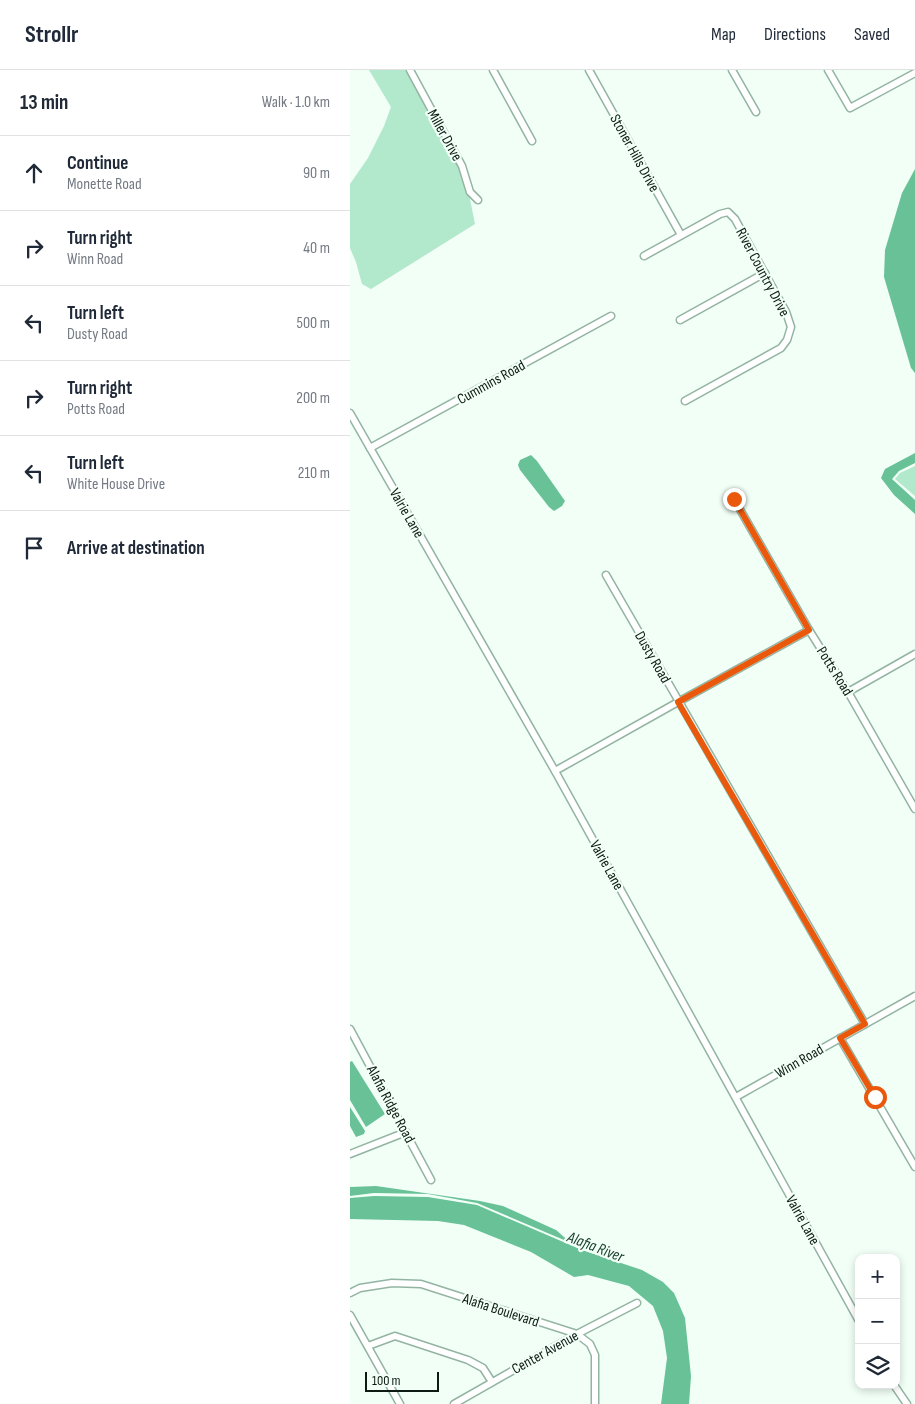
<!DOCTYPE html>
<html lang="en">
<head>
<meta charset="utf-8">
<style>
	:root { --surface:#fff; --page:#f2f2f3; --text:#1f2937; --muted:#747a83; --line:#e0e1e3 }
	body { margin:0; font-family:"Sofia Sans Condensed",sans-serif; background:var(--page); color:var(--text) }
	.controls { position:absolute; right:15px; bottom:15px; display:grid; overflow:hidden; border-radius:10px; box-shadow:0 2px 8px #0003 }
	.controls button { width:45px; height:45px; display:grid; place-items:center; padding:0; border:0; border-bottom:1px solid var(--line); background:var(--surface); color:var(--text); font:25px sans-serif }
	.scale { position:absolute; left:15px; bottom:12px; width:74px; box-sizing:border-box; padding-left:5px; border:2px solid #0d1a14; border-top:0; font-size:14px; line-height:18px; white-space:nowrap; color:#0d1a14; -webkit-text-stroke:4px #f1fff7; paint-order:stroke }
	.stop { position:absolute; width:15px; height:15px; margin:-11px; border:4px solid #ea580c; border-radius:50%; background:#fff }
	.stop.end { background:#ea580c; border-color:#fff; box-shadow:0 1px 5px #0008 }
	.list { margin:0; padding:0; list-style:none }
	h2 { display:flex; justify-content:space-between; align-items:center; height:65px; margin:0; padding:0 20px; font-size:21px }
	h2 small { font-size:16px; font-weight:400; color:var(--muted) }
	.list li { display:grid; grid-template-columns:32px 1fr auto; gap:15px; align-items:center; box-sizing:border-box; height:75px; padding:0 20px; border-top:1px solid var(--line) }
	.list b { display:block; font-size:19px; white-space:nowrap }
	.list p { margin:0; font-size:16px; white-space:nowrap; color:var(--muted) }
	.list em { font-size:16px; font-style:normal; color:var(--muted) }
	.icon { flex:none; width:28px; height:28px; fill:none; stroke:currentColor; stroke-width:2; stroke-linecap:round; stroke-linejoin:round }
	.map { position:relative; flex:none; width:565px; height:1334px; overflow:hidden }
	header { display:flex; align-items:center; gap:30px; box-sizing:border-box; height:70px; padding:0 25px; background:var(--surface); border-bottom:1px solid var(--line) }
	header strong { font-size:24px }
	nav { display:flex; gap:28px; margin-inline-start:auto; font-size:18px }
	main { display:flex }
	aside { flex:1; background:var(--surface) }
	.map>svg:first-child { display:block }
	.green { fill:#b2e8cb }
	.water { fill:#69c297 }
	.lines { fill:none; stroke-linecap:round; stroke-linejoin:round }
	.minor-casing { stroke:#93b4a2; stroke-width:9 }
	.minor { stroke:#fff; stroke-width:6 }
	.route { stroke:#ea580c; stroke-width:6 }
	.labels { text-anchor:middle; stroke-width:4.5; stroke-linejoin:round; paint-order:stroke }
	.street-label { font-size:15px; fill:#0d1a14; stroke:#f1fff7 }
	.water-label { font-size:16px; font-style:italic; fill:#1b412f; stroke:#f1fff7 }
</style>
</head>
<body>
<header>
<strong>Strollr</strong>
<nav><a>Map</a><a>Directions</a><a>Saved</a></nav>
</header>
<main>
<aside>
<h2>13 min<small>Walk · 1.0 km</small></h2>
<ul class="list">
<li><svg class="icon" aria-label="ahead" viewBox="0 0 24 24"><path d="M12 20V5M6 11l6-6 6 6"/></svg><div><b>Continue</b><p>Monette Road</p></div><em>90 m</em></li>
<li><svg class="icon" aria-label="right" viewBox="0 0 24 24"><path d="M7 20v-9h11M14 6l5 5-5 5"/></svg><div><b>Turn right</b><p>Winn Road</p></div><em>40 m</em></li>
<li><svg class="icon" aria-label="left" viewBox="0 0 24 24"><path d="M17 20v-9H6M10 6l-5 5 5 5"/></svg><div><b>Turn left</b><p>Dusty Road</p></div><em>500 m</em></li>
<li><svg class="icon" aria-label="right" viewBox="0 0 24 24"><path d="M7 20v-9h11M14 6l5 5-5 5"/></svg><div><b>Turn right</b><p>Potts Road</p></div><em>200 m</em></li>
<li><svg class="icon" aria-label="left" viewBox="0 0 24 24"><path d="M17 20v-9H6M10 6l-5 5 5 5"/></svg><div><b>Turn left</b><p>White House Drive</p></div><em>210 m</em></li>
<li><svg class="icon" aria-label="arrive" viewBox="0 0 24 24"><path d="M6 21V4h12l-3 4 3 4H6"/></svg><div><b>Arrive at destination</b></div></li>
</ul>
</aside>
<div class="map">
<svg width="565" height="1334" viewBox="0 0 565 1334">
	<rect width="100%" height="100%" fill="#f1fff7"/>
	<g class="green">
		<polygon points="19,0 57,0 110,97 119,124 125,154 21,219 12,214 6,192 0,178 0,114 18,88 34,56 41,37"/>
		<polygon points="565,396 565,426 545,409 550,403"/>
	</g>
	<g class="water">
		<polygon points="565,99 565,303 561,298 534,207 535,180 552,123"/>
		<polygon points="565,383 565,393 549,401 542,409 565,430 565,444 544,425 531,408 535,399"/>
		<polygon points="181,385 187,391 215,431 212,436 204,441 199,437 170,400 168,395 170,390"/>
		<polygon points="2,991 35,1044 16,1057 0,1030 0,992"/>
		<polygon points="0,1037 15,1061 14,1064 6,1067 0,1056"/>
		<polygon points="26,1116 130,1131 153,1136 206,1160 221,1173 127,1133 78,1124 24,1123 0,1126 0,1117"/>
		<polygon points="24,1126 78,1127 127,1135 232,1180 292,1200 313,1212 324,1223 335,1248 341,1306 339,1334 311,1334 317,1288 313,1261 303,1236 279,1216 238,1205 224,1207 181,1182 114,1155 88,1151 0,1149 0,1128"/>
	</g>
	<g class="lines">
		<defs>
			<g id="minor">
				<polyline points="60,0 112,96 120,122 128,130"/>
				<polyline points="143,0 182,71"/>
				<polyline points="239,0 331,165"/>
				<polyline points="382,0 406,42"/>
				<polyline points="478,0 500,38 565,3"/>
				<polyline points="294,186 370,144 378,142 385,149 436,242 441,257 437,270 431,278 335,331"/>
				<polyline points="330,250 415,203"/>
				<polyline points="0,343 205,701 509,1251"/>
				<polyline points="20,378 261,246"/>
				<polyline points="384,429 459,560 498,622 565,739"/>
				<polyline points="256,505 515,954"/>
				<polyline points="498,622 565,584"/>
				<polyline points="205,701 328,632 459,560"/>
				<polyline points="0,959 81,1110"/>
				<polyline points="490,968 565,1097"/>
				<polyline points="386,1027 565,926"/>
				<polyline points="0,1084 56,1062"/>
				<polyline points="0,1223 10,1218 42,1213 71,1214 227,1264 240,1274 245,1285 245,1334"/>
				<polyline points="0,1245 50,1334"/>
				<polyline points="18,1276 45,1266 118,1290 133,1298 142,1312"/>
				<polyline points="544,1315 557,1334"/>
				<polyline points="104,1334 227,1264 287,1233"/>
			</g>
		</defs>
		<use href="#minor" class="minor-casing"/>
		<use href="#minor" class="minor"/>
	</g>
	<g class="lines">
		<polyline class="route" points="384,429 459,560 328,632 515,954 490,968 525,1027"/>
	</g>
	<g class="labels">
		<g class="street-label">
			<text transform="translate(95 65) rotate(61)" y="5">Miller Drive</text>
			<text transform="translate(285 83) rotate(61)" y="5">Stoner Hills Drive</text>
			<text transform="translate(413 202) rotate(62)" y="5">River Country Drive</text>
			<text transform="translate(141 312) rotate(-29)" y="5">Cummins Road</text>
			<text transform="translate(57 443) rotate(60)" y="5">Valrie Lane</text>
			<text transform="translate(303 587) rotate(60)" y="5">Dusty Road</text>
			<text transform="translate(485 601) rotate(58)" y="5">Potts Road</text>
			<text transform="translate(257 795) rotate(61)" y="5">Valrie Lane</text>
			<text transform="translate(449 991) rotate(-30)" y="5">Winn Road</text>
			<text transform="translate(41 1034) rotate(62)" y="5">Alafia Ridge Road</text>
			<text transform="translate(453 1150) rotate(61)" y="5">Valrie Lane</text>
			<text transform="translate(151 1240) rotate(18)" y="5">Alafia Boulevard</text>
			<text transform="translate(195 1282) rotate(-29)" y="5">Center Avenue</text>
		</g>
		<g class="water-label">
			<text transform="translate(246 1176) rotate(21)" y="6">Alafia River</text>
		</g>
	</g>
</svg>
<div class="controls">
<button>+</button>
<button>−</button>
<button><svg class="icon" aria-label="layers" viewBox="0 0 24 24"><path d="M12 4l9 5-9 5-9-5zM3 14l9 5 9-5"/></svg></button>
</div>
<div class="scale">100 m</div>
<div class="stop" style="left:525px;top:1027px"></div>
<div class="stop end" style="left:384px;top:429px"></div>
</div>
</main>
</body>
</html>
